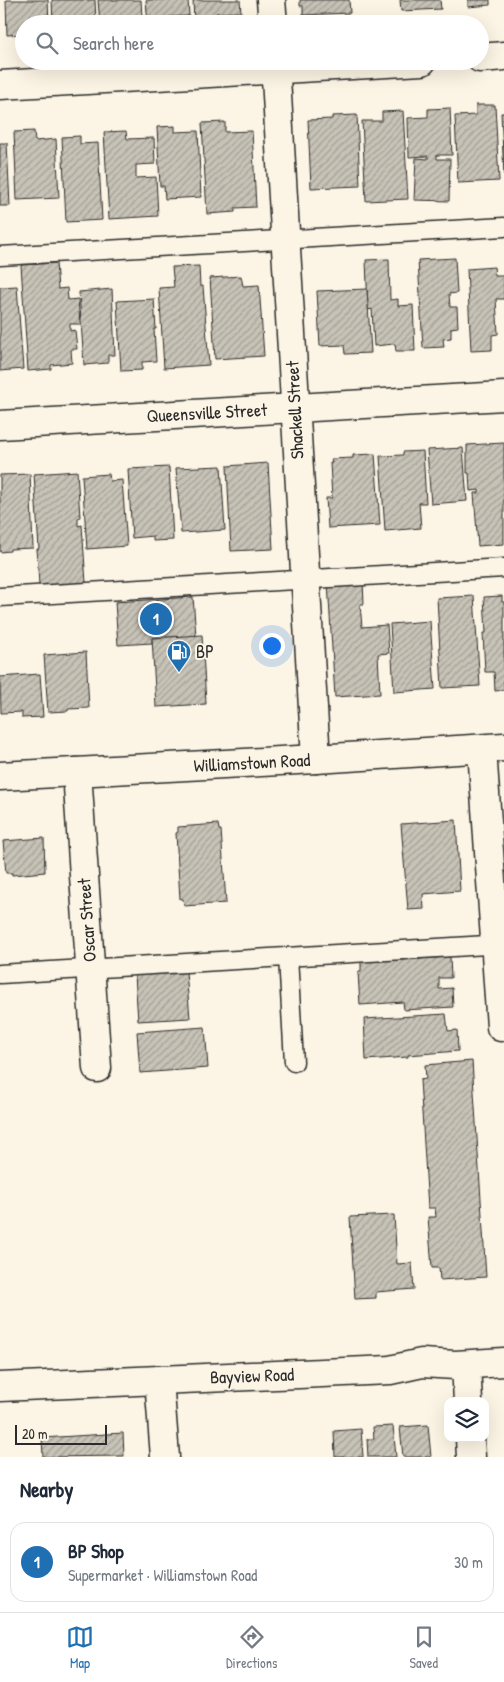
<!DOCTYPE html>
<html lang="en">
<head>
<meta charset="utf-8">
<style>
	:root { --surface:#fff; --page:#f2f2f3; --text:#1f2937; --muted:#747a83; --line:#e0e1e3; --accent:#1f6fb2 }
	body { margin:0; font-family:"Patrick Hand",sans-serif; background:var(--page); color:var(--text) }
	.controls { position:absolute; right:15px; bottom:15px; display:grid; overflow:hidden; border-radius:10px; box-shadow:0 5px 20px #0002 }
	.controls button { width:45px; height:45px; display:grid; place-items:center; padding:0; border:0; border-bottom:1px solid var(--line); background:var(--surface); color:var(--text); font:25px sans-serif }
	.scale { position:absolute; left:15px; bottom:12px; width:92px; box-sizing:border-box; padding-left:5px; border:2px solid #2b2b2b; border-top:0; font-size:14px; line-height:18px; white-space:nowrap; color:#2b2b2b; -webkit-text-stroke:4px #fcf5e5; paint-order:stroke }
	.you { position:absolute; left:271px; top:645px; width:18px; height:18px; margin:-12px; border:4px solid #fff; border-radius:50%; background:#1a73e8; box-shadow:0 0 0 8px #1a73e833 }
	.badge { display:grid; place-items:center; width:32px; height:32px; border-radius:50%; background:var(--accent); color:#fff; font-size:16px; font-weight:700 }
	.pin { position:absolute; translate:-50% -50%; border:2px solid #fff; box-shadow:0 1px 5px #0006 }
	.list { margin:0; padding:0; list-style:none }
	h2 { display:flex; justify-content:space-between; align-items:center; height:65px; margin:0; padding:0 20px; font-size:21px }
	h2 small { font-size:16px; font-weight:400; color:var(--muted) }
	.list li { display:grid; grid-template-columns:32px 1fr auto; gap:15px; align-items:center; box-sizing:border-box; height:80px; margin:0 10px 10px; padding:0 10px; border:1px solid var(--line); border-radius:15px }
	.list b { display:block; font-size:19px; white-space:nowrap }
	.list p { margin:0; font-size:16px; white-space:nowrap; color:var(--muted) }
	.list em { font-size:16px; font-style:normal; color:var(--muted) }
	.icon { flex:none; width:28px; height:28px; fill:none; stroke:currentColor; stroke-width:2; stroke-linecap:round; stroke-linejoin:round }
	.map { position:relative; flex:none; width:504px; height:1457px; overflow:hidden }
	.search { position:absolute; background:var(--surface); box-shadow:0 5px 20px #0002; left:15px; right:15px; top:15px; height:55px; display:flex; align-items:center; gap:12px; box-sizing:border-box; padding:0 18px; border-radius:28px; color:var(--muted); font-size:19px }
	.sheet { height:155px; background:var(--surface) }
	nav { display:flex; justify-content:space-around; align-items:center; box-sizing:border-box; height:70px; border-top:1px solid var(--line); background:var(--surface); font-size:14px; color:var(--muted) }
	nav a { display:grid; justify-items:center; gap:2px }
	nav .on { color:var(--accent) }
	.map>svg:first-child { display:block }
	.building { fill:url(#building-hatch); stroke:#2b2b2b }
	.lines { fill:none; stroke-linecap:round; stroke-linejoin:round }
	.lane-casing { stroke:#2b2b2b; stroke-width:21 }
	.street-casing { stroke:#2b2b2b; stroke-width:31 }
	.primary-casing { stroke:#2b2b2b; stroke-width:31 }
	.lane { stroke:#fcf5e5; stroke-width:18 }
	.street { stroke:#fcf5e5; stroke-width:28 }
	.primary { stroke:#fcf5e5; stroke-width:28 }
	.labels { text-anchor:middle; stroke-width:4; stroke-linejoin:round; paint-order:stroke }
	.street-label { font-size:18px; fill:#2b2b2b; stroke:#fcf5e5 }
	.poi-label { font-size:18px; fill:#2b2b2b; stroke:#fcf5e5; text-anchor:start }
</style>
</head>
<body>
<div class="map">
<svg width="504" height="1457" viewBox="0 0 504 1457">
	<defs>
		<pattern id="building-hatch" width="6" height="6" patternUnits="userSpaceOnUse" patternTransform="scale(1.25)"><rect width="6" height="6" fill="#c8c3b7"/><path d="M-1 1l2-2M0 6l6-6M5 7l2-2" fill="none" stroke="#a39f95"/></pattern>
	</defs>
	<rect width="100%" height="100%" fill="#fcf5e5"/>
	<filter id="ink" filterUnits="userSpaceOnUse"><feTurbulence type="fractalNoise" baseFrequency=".02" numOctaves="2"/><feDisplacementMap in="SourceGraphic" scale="10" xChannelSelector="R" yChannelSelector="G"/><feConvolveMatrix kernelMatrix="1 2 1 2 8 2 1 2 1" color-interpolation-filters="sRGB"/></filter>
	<g filter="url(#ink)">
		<g class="building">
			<polygon points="6,0 48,0 49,24 24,24 24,34 7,35"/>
			<polygon points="52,0 95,0 96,23 53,24"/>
			<polygon points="98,0 141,0 142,18 121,19 121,24 100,24"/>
			<polygon points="146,0 188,0 189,16 168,17 168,24 148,24"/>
			<polygon points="193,0 240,0 241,12 216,13 216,20 194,21"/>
			<polygon points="300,0 349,0 350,13 303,15 303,6 300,6"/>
			<polygon points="400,0 440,0 441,9 401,11"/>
			<polygon points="468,0 490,0 490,5 468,7"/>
			<polygon points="476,105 495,105 499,181 458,183 455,116 476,115"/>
			<polygon points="450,108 452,155 437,155 437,159 450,159 449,201 414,200 416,158 428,159 428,156 409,157 408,118 428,117 428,109"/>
			<polygon points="403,111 408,199 366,201 362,121 382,121 382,112"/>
			<polygon points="501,113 504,113 504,175"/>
			<polygon points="357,115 360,186 311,188 308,120 332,119 332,116"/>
			<polygon points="225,122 225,132 252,131 256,207 235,208 235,212 207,214 202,123"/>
			<polygon points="175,126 175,132 198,131 201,197 165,199 164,186 160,186 157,127"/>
			<polygon points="34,131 35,141 56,139 59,198 17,200 14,132"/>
			<polygon points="126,131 127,139 154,138 155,164 136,165 136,178 156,177 158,216 109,219 104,132"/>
			<polygon points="80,136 80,144 98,143 102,220 66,222 62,137"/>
			<polygon points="0,143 7,143 10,206 0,206"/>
			<polygon points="455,258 457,293 449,294 450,307 457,307 458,327 451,328 451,338 443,339 444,347 423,348 418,260"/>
			<polygon points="389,259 390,300 398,299 398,306 413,305 415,351 396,351 395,344 374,346 372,309 368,310 366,260"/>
			<polygon points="56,263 58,289 67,288 68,300 78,299 80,324 70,324 70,331 75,330 77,349 71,349 72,363 51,365 51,369 28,371 21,265"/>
			<polygon points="199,266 200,286 203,286 209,365 164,368 159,288 174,287 172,267"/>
			<polygon points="494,267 495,276 504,276 504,299 496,299 498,334 492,335 492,350 471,351 467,269"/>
			<polygon points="241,276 243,286 259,285 264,356 215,359 210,278"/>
			<polygon points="17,286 23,369 0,371 0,287"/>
			<polygon points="112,289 115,355 108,355 108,363 84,365 79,292"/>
			<polygon points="367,289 371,353 345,354 344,345 320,346 317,291"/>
			<polygon points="154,299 156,329 154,329 156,361 142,362 142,370 121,371 117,301"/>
			<polygon points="504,443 504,544 478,546 474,493 479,493 479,490 470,491 469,473 467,473 467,445"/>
			<polygon points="463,448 467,501 431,504 427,450"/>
			<polygon points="423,451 426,503 419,503 421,528 385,531 380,456 403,455 403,452"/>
			<polygon points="375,454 380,525 328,528 326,498 332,498 330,463 332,463 331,459 353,458 353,455"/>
			<polygon points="268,463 273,549 231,551 227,466"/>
			<polygon points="221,466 225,530 181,533 176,468"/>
			<polygon points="169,467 173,540 153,541 153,536 132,538 128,469"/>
			<polygon points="77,471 80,517 78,518 78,526 82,525 86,583 39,586 37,549 39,549 34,474"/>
			<polygon points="30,474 33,548 10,549 10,551 0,552 0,475"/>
			<polygon points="109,474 110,481 122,480 127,546 87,549 82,476"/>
			<polygon points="363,581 364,604 360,604 362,627 387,625 389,653 378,654 380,694 335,697 328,583"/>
			<polygon points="474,596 480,686 442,688 437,598"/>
			<polygon points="502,596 502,602 504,602 504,690 495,691 494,672 485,672 483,633 486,633 484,597"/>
			<polygon points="193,597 196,636 152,638 152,643 118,645 115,602"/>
			<polygon points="430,621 435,689 394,692 390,624"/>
			<polygon points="202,635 206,704 156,707 152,638"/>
			<polygon points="86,652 89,708 68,709 68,711 48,712 44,655"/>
			<polygon points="40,674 43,717 22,718 22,712 1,713 0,677"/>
			<polygon points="456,820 460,891 423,894 424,909 408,910 401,824"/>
			<polygon points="218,824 219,830 221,830 226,903 184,906 183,899 180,899 176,833 178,832 178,827"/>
			<polygon points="44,838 45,872 12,875 12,873 6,873 3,841"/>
			<polygon points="400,955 400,960 450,957 451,978 439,978 439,989 452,988 453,1007 404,1010 403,1002 360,1005 358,972 361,972 361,958"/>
			<polygon points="186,972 190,1018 138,1021 135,975"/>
			<polygon points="446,1014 448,1031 457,1030 458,1051 408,1055 408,1057 366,1060 364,1019"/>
			<polygon points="205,1027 208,1068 140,1073 137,1032"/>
			<polygon points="472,1061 486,1277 440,1280 439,1268 432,1268 428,1217 436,1217 435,1208 428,1208 420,1080 426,1079 425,1065"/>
			<polygon points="394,1215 397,1264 412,1263 414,1289 376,1292 376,1298 355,1299 350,1217"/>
			<polygon points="428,1425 431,1457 403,1457 400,1427"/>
			<polygon points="393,1426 396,1457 368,1457 367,1439 374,1439 373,1427"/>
			<polygon points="361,1429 363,1457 335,1457 334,1431"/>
			<polygon points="123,1433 124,1456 43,1457 42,1438"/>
		</g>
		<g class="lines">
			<defs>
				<g id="lane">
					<polyline points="0,256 504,227"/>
					<polyline points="0,597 504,568"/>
					<polyline points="288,957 294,1062"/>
					<polyline points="0,974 504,944"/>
				</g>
				<g id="street">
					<polyline points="271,0 273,24"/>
					<polyline points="480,58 504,56"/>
					<polyline points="275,61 316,759"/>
					<polyline points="0,85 422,61"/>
					<polyline points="0,425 504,396"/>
					<polyline points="482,749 501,1027"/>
					<polyline points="77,772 97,1068"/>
					<polyline points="466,1365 468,1401"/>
					<polyline points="159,1380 165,1457"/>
					<polyline points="0,1387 390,1370 422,1363 455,1365 504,1362"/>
					<polyline points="470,1438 471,1457"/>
				</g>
				<polyline id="primary" points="0,776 316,759 504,747"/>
			</defs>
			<use href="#lane" class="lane-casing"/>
			<use href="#street" class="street-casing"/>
			<use href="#primary" class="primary-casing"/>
			<use href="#lane" class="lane"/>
			<use href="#street" class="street"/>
			<use href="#primary" class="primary"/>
		</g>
	</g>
	<defs>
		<symbol id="fuel-pin" viewBox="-11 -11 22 30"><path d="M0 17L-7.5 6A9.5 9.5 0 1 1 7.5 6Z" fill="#1f6fb2" stroke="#fcf5e5"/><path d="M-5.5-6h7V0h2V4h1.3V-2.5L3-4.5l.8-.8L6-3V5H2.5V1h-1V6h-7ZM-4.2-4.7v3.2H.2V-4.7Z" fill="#fff"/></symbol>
	</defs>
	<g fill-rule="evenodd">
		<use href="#fuel-pin" x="165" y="638" width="28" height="38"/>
	</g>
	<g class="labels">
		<g class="street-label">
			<text transform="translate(295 410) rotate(-93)" y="6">Shackell Street</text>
			<text transform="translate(207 413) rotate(-3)" y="6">Queensville Street</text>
			<text transform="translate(252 763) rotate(-3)" y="6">Williamstown Road</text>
			<text transform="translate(87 920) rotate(-94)" y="6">Oscar Street</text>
			<text transform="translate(252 1376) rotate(-2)" y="6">Bayview Road</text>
		</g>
		<g class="poi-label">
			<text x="196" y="658">BP</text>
		</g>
	</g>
</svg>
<div class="controls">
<button><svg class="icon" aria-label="layers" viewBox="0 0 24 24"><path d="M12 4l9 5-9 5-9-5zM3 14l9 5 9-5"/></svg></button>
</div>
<div class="scale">20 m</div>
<div class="you"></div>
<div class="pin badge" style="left:156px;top:619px">1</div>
<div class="search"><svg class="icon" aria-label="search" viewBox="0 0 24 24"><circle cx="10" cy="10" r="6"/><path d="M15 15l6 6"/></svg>Search here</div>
</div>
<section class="sheet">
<h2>Nearby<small></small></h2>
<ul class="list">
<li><span class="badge">1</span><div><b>BP Shop</b><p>Supermarket · Williamstown Road</p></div><em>30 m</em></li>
</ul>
</section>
<nav>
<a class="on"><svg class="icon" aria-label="map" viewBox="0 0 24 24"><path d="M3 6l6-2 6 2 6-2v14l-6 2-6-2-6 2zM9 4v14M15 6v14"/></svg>Map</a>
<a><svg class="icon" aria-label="directions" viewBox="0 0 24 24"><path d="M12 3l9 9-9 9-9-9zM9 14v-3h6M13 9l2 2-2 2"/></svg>Directions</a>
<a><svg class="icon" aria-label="saved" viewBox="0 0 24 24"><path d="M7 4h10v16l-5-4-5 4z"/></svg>Saved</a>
</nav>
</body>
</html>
